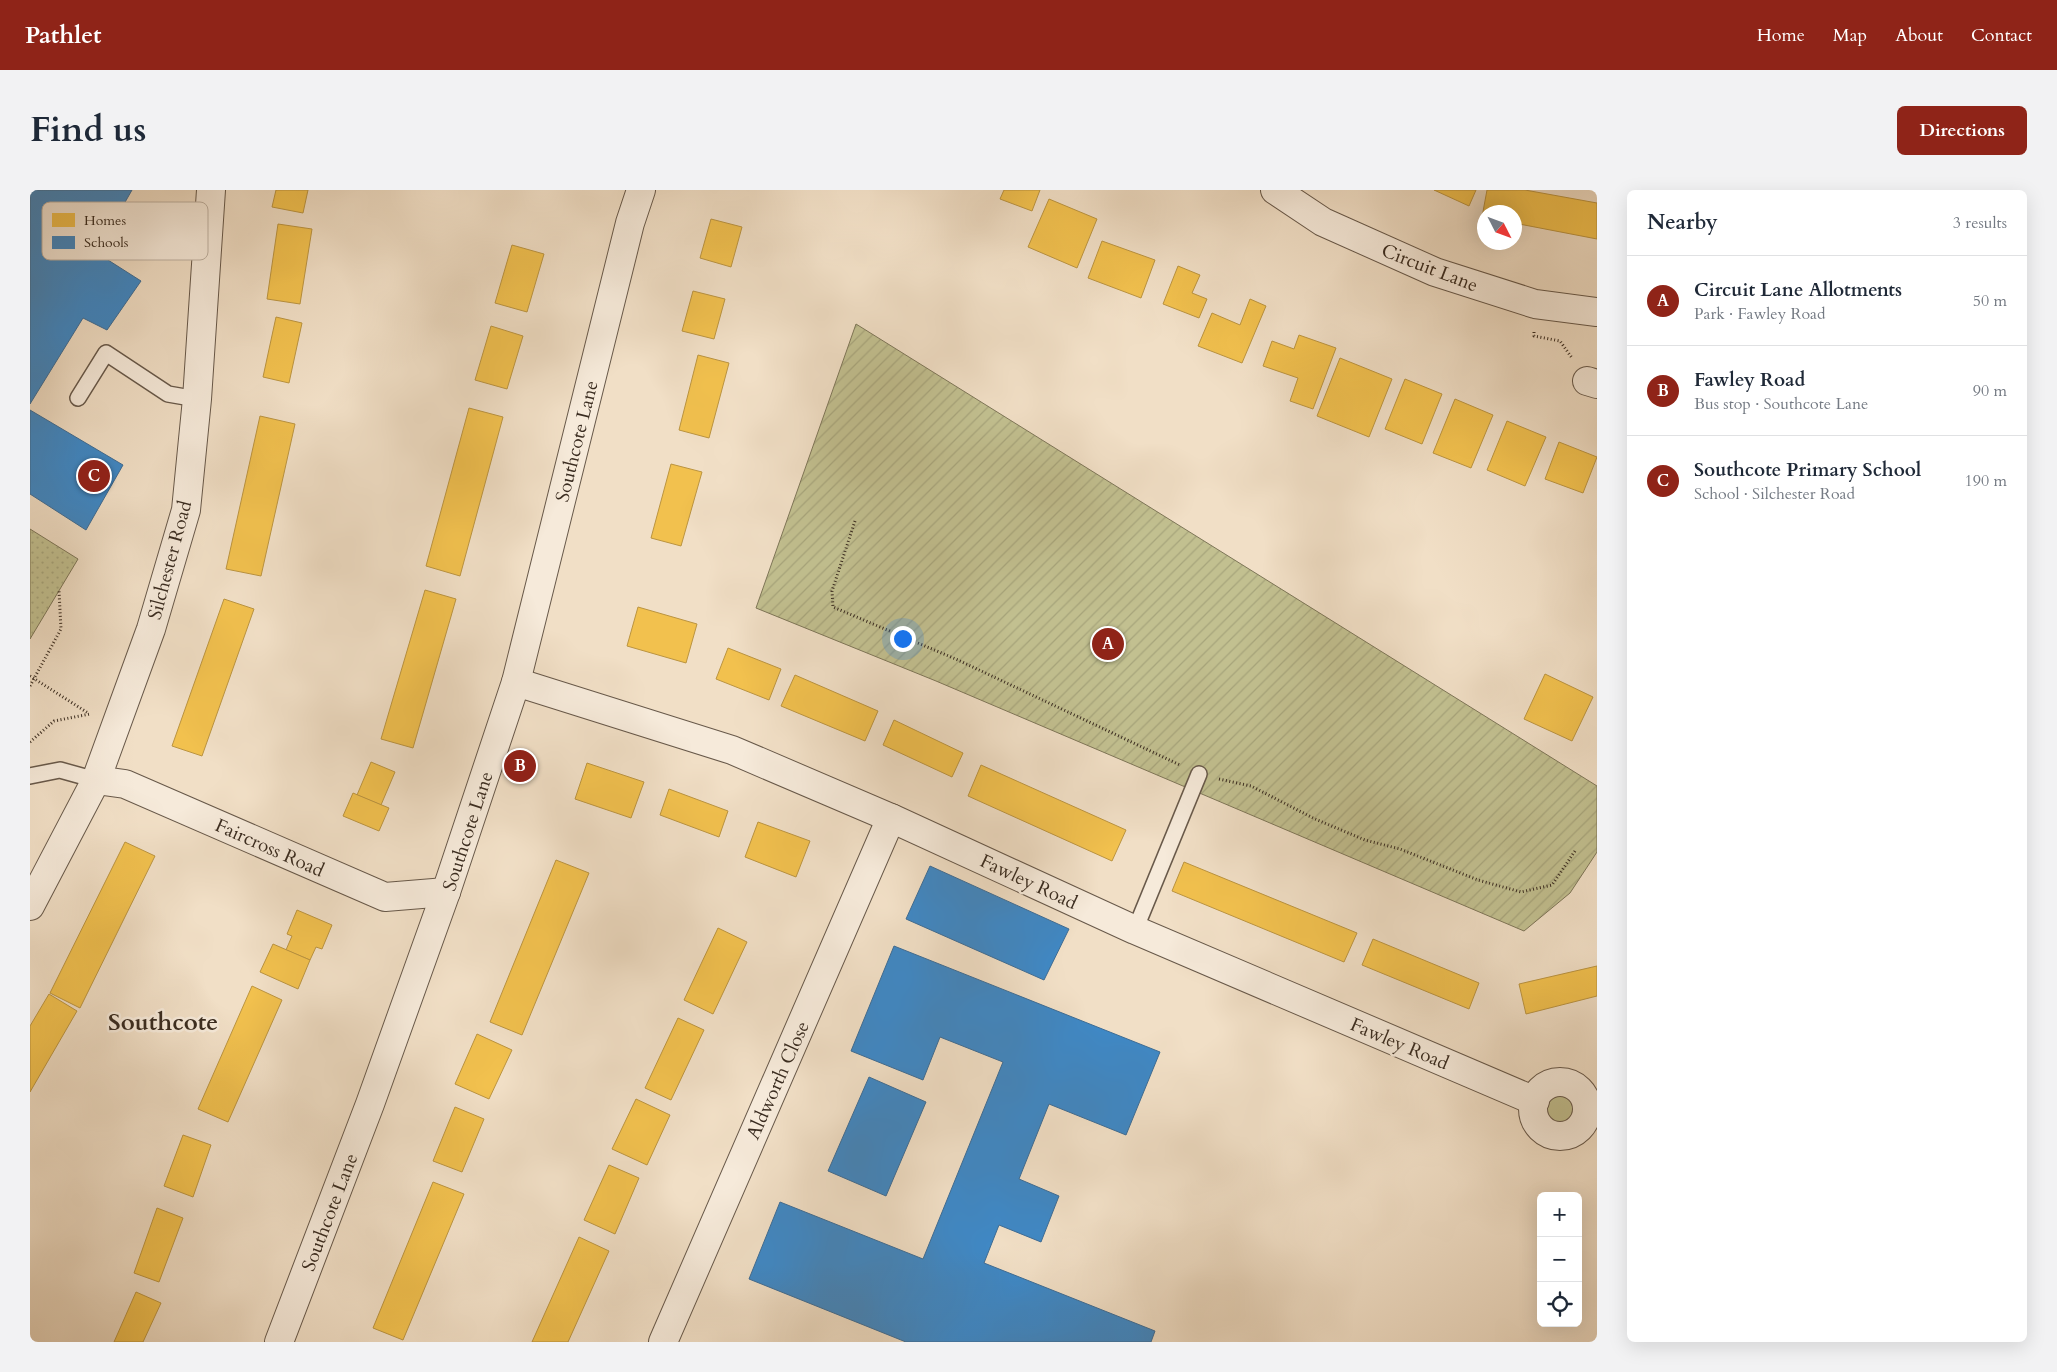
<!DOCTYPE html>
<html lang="en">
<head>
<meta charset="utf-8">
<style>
	:root { --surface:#fff; --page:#f2f2f3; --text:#1f2937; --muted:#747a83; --line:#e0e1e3; --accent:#8f2418 }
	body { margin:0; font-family:Cardo,serif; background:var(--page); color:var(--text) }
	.controls { position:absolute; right:15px; bottom:15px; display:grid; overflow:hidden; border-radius:8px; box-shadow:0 5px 20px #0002 }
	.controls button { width:45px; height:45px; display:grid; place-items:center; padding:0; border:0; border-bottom:1px solid var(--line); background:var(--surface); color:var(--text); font:25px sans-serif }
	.compass { position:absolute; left:1447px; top:15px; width:45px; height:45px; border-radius:50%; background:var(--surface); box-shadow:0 5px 20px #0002; rotate:132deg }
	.you { position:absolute; left:872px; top:448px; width:18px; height:18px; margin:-12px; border:4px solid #fff; border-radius:50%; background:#1a73e8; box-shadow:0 0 0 8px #1a73e833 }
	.badge { display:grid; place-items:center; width:32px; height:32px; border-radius:50%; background:var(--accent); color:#fff; font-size:16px; font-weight:700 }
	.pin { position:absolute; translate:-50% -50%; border:2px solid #fff; box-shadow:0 1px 5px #0006 }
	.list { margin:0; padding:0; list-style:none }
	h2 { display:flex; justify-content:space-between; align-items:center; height:65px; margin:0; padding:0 20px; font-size:21px }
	h2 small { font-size:16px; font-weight:400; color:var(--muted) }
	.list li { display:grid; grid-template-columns:32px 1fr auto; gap:15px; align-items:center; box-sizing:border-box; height:90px; padding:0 20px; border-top:1px solid var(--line) }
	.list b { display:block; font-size:19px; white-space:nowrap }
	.list p { margin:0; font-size:16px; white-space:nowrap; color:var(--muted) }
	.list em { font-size:16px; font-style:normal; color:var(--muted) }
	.icon { flex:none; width:28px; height:28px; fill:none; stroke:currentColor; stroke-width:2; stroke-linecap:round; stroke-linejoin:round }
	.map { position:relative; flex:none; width:1567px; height:1152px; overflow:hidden; border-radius:8px }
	header { display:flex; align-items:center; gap:30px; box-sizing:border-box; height:70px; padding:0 25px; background:var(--accent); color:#fff }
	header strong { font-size:24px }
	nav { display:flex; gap:28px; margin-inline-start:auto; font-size:18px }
	.intro { display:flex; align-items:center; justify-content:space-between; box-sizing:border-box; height:120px; padding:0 30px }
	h1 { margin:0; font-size:35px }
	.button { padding:12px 22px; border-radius:8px; background:var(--accent); color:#fff; font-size:18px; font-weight:700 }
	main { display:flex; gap:30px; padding:0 30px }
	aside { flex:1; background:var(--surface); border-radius:8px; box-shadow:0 5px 20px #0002 }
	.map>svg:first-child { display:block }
	.grass { fill:#c2c090; stroke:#7e7658 }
	.park { fill:url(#park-dots); stroke:#7e7658 }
	.garden { fill:url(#garden-furrows); stroke:#7e7658 }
	.homes { fill:#f2c14e; stroke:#bb9440 }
	.schools { fill:#3f88c5; stroke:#3e6c94 }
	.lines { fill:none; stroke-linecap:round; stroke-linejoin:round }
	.service-casing { stroke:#68594a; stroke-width:18 }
	.minor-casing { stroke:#68594a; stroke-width:30 }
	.tertiary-casing { stroke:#68594a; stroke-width:30 }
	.path { stroke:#3a2c20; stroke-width:3; stroke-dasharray:1 2.5; stroke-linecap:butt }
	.service { stroke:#f6eada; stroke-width:15 }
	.minor { stroke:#f6eada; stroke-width:28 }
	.tertiary { stroke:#f6eada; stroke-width:28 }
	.labels { text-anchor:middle; stroke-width:5; stroke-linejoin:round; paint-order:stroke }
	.street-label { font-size:19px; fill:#3a2c20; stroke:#f6eada }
	.district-label { font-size:24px; font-weight:bold; fill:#3a2c20; stroke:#f6eada }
	.key { fill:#f6eada; stroke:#beb1a2; stroke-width:1 }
	.key-label { font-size:14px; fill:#3a2c20 }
</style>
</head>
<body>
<header>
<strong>Pathlet</strong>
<nav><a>Home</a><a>Map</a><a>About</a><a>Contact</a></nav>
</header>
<div class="intro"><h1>Find us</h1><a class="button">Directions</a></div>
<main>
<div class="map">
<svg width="1567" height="1152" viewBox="0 0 1567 1152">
	<defs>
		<pattern id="park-dots" width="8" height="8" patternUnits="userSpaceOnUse" patternTransform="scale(1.25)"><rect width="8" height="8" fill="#c2c090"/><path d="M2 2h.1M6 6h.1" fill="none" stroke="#a7a57c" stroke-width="1.8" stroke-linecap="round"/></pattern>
		<pattern id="garden-furrows" width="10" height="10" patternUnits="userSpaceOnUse" patternTransform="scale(1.25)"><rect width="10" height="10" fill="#c2c090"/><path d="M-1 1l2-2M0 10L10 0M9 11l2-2" fill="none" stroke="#a7a57c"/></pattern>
	</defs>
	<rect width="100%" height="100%" fill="#f1dfc6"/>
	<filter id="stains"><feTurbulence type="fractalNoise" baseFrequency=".004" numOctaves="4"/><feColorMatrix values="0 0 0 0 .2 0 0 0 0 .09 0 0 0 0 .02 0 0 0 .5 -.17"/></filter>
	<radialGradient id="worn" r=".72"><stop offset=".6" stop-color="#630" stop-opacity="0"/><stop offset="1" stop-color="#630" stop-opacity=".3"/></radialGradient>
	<circle class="grass" cx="1530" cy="919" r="18"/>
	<polygon class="park" points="0,339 48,369 0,449"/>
	<polygon class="garden" points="826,134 1567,596 1567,662 1540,703 1494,741 906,491 726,418"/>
	<g class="homes">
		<polygon points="246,0 278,0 273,23 242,17"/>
		<polygon points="974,0 1010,0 1002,21 970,9"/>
		<polygon points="1404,0 1446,0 1439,16"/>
		<polygon points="1457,0 1495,0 1567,13 1567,49 1484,33 1484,22 1454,22 1454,28 1452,27"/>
		<polygon points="1019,9 1067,29 1047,78 998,57"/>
		<polygon points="681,29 712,37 701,77 670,68"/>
		<polygon points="248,34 282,39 270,114 237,109"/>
		<polygon points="1072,51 1125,70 1111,108 1058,88"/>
		<polygon points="482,55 514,64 497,122 465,113"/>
		<polygon points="1148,76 1170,85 1162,103 1177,109 1169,128 1133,114"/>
		<polygon points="663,101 695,109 684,149 652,141"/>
		<polygon points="1220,109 1236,116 1212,173 1168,156 1182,123 1210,135"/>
		<polygon points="246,127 272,133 259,193 233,187"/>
		<polygon points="461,136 493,146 477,199 445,190"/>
		<polygon points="1269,145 1306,158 1283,219 1260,211 1268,188 1233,176 1242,151 1264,159"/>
		<polygon points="668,165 699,173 679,248 649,240"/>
		<polygon points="1310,168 1362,189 1339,247 1287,226"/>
		<polygon points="1375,189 1412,204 1392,254 1355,239"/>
		<polygon points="1425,209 1463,225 1441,278 1403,263"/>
		<polygon points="439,218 473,227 430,386 396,376"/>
		<polygon points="230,226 265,234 231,386 196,379"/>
		<polygon points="1477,231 1516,247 1495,296 1457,280"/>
		<polygon points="1529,252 1567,267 1553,303 1515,289"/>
		<polygon points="641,274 672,282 651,356 621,348"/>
		<polygon points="395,400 426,409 383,558 351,549"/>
		<polygon points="194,409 224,419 172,566 142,556"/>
		<polygon points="608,417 667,434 656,473 597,456"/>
		<polygon points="698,458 751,479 739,510 686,489"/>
		<polygon points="1515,484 1563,507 1542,551 1494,529"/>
		<polygon points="765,485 848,521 835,551 751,516"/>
		<polygon points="864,530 933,563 922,587 853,555"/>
		<polygon points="341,572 365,582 351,615 327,605"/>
		<polygon points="557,573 614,592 601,628 545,609"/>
		<polygon points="951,575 1096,640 1082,671 938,606"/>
		<polygon points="639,599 698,621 689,647 630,625"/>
		<polygon points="323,603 359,618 349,641 313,626"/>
		<polygon points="728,632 780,651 766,687 715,667"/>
		<polygon points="95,652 125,666 50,818 20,803"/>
		<polygon points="526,670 559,683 492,845 460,832"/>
		<polygon points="1154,672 1327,743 1314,772 1142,701"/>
		<polygon points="267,720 302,735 292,759 286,757 280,770 256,760 262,746 257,744"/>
		<polygon points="688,738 717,752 683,824 654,810"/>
		<polygon points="1343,749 1449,793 1439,819 1332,775"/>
		<polygon points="243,754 280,770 268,799 230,782"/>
		<polygon points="1567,776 1567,806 1496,824 1489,794"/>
		<polygon points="222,796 252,810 198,932 168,919"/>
		<polygon points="19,804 47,821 0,902 0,836"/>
		<polygon points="648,828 674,840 641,910 615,898"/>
		<polygon points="447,844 482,860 459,909 425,894"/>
		<polygon points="606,909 640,925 617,975 582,959"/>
		<polygon points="425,917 454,929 432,982 403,971"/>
		<polygon points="153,945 181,955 163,1007 134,996"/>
		<polygon points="579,975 609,988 585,1044 554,1030"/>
		<polygon points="403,992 434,1004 373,1150 343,1138"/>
		<polygon points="127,1018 153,1028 129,1092 104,1083"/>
		<polygon points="549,1047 579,1061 538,1152 502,1152"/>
		<polygon points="106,1102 131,1113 113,1152 84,1152"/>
	</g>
	<g class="schools">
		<polygon points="0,0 102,0 74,49 78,70 111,91 77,140 53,128 0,214"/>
		<polygon points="0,220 93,275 56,340 0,304"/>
		<polygon points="900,676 1039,739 1014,790 876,729"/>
		<polygon points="864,756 1130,862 1096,945 1019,914 989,989 1029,1006 1011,1052 969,1035 954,1073 1125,1141 1121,1152 876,1152 719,1089 750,1012 893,1069 973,872 910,847 893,890 821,861"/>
		<polygon points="839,887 896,912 856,1006 798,981"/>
	</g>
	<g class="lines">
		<defs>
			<g id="service">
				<polyline points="48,208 76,163 138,204 167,209"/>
				<polyline points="0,586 30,580 66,590"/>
				<polyline points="1105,740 1169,584"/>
			</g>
			<g id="minor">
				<polyline points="1557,191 1567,194"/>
				<polyline points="486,492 702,560 861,628 1105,740 1505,911"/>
				<polyline points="66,590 95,594 355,707 416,702"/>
				<polyline points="0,716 66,590 121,439 156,320 167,209 181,0"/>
				<circle cx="1530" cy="919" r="27"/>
				<polyline points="633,1152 861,628"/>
			</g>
			<g id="tertiary">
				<polyline points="1245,0 1293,32 1405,82 1505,114 1567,122"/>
				<polyline points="249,1152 340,914 416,702 486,492 600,33 611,0"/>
			</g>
		</defs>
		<use href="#service" class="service-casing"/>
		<use href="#minor" class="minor-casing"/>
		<use href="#tertiary" class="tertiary-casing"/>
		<g class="path">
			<polyline points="1504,142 1504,146 1530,151 1542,168"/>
			<polyline points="825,331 802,401 803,417 928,470 1150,575"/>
			<polyline points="0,486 58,523"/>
			<polyline points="0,496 31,439 29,401"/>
			<polyline points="0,552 24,531 60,524"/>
			<polyline points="1189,589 1221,596 1285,629 1335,650 1370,659 1448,690 1491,702 1522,695 1545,661"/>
			<polyline points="1556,912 1567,911"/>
		</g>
		<use href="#service" class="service"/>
		<use href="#minor" class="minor"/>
		<use href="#tertiary" class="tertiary"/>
	</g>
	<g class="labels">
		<g class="street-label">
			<text transform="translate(1400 77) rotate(21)" y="7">Circuit Lane</text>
			<text transform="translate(546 251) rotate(-76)" y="7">Southcote Lane</text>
			<text transform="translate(139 370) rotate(-75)" y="7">Silchester Road</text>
			<text transform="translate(437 641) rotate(-72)" y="7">Southcote Lane</text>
			<text transform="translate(240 657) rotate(24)" y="7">Faircross Road</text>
			<text transform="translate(999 691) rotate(25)" y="7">Fawley Road</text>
			<text transform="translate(1370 853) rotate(23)" y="7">Fawley Road</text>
			<text transform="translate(747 890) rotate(-66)" y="7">Aldworth Close</text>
			<text transform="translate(299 1022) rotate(-69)" y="7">Southcote Lane</text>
		</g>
		<g class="district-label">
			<text x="133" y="840">Southcote</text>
		</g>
	</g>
	<rect x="12" y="12" width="166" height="58" rx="8" class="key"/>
	<rect x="22" y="23" width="23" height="14" fill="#f2c14e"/>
	<rect x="22" y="46" width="23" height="13" fill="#3f88c5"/>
	<g class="key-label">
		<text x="54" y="35">Homes</text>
		<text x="54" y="57">Schools</text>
	</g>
	<rect width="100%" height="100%" filter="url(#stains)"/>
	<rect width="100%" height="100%" fill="url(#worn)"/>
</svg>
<div class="controls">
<button>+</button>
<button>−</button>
<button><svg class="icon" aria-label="locate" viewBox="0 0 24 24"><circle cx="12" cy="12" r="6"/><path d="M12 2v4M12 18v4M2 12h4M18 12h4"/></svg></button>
</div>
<svg class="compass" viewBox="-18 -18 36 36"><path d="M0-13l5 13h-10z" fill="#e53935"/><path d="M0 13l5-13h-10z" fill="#747a83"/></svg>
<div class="you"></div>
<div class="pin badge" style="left:1078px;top:454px">A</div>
<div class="pin badge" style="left:490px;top:576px">B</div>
<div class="pin badge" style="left:64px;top:286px">C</div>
</div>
<aside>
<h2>Nearby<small>3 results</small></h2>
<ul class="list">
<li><span class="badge">A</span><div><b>Circuit Lane Allotments</b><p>Park · Fawley Road</p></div><em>50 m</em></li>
<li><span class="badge">B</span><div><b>Fawley Road</b><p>Bus stop · Southcote Lane</p></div><em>90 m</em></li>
<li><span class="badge">C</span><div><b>Southcote Primary School</b><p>School · Silchester Road</p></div><em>190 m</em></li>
</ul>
</aside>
</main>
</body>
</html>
